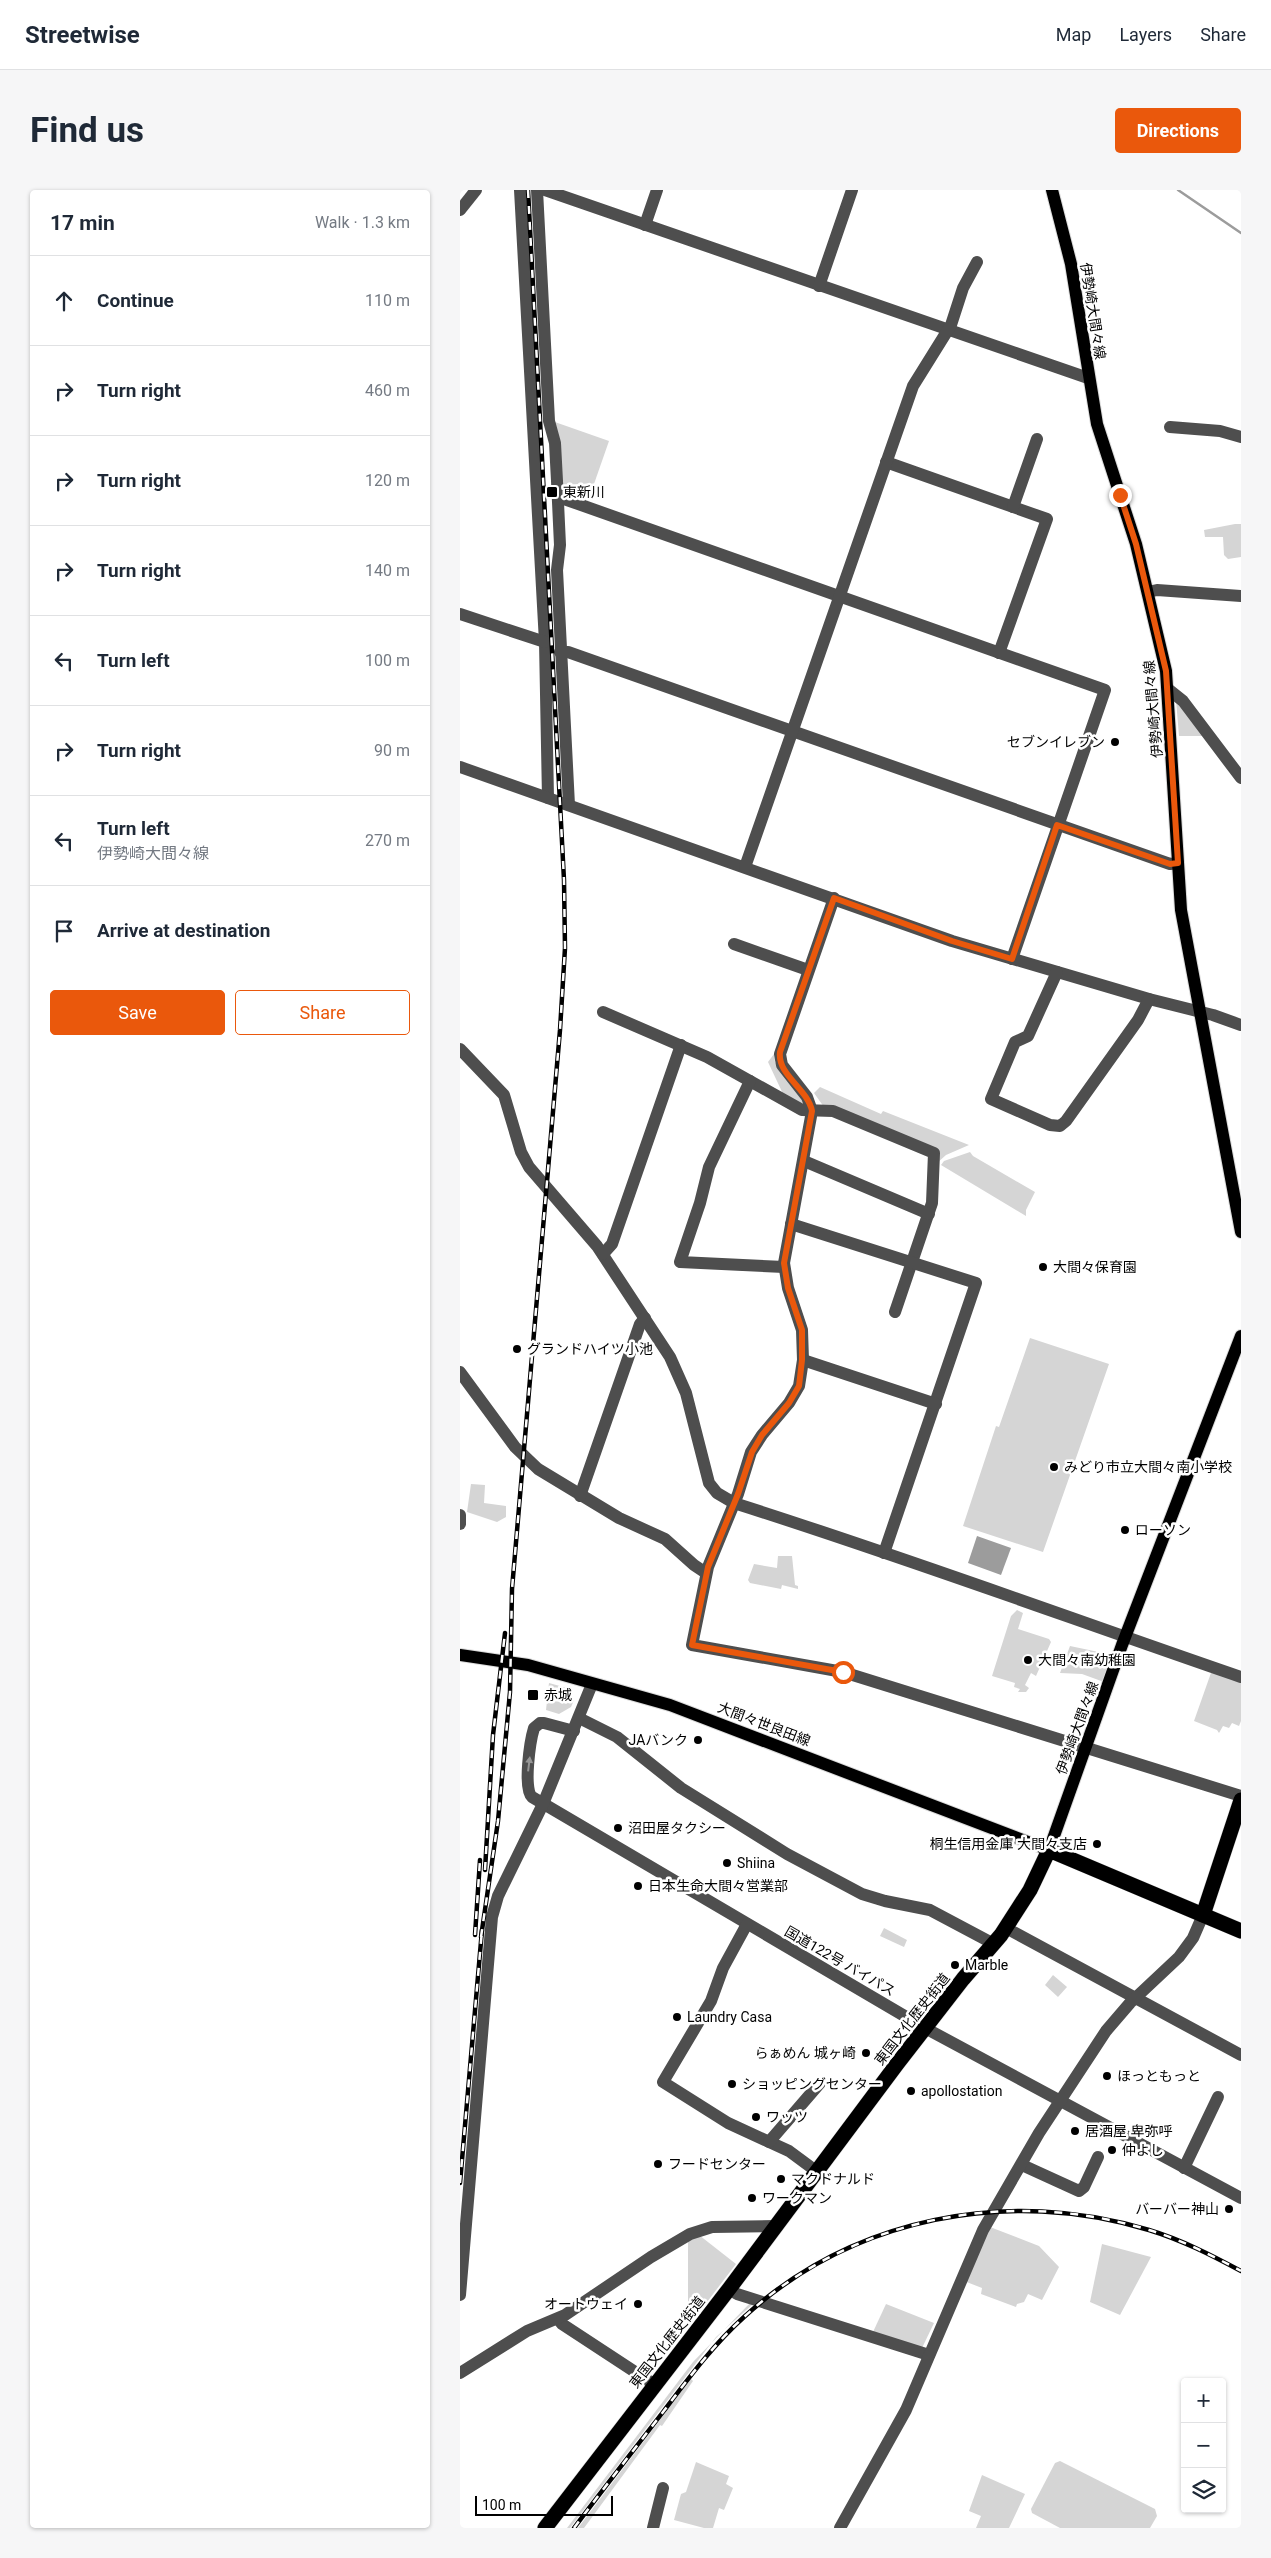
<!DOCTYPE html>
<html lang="en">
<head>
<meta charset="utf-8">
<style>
	:root { --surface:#fff; --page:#f6f6f7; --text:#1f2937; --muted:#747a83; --line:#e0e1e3; --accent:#ea580c }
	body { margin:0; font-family:Roboto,"Noto Sans JP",sans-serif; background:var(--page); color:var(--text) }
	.controls { position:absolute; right:15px; bottom:15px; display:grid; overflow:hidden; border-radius:5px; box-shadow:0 1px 4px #0004 }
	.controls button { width:45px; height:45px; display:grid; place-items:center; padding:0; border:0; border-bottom:1px solid var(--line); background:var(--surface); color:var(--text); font:25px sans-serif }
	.scale { position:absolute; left:15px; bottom:12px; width:138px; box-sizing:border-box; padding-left:5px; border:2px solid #000; border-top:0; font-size:14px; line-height:18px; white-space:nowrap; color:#000; -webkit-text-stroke:4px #fff; paint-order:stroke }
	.stop { position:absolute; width:15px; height:15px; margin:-11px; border:4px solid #ea580c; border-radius:50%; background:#fff }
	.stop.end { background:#ea580c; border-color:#fff; box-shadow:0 1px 5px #0008 }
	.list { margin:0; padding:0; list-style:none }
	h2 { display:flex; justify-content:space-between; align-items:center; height:65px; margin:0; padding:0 20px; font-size:21px }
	h2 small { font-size:16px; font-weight:400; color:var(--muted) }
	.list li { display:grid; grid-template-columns:32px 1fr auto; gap:15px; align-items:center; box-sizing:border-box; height:90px; padding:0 20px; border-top:1px solid var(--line) }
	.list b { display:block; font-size:19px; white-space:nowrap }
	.list p { margin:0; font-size:16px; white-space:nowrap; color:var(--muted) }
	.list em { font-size:16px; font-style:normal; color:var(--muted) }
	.actions { display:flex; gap:10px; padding:15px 20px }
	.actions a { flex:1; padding:11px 0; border:1px solid var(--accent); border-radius:5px; text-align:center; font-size:18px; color:var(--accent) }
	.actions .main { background:var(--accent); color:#fff }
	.icon { flex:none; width:28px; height:28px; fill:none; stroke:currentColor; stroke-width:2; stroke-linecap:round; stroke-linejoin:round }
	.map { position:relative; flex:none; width:781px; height:2338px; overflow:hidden; border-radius:5px }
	header { display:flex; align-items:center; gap:30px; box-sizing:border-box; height:70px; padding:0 25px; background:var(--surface); border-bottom:1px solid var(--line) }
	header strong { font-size:24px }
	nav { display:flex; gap:28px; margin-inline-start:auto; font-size:18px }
	.intro { display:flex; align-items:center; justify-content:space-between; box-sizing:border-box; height:120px; padding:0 30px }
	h1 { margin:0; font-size:35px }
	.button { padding:12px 22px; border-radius:5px; background:var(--accent); color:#fff; font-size:18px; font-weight:700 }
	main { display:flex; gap:30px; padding:0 30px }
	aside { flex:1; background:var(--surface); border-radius:5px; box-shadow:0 1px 4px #0004 }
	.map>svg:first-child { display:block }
	.green { fill:#d5d5d5 }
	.water { fill:#9c9c9c }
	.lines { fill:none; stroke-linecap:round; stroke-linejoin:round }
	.stream { stroke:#9c9c9c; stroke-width:2.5 }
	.major-casing { stroke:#dbdbdb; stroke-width:14 }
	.highway-casing { stroke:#dbdbdb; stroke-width:16 }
	.minor { stroke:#4e4e4e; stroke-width:12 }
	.major { stroke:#000; stroke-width:12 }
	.highway { stroke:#000; stroke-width:15 }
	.rail-casing { stroke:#000; stroke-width:4.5 }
	.rail { stroke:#fff; stroke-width:2.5; stroke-dasharray:8; stroke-linecap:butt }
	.oneway { fill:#959595 }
	.route { stroke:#ea580c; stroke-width:6 }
	.poi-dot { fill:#000; stroke:#fff; stroke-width:2 }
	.labels { text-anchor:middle; stroke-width:5; stroke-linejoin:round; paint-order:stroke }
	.street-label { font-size:14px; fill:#000; stroke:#fff }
	.poi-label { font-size:14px; fill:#000; stroke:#fff; text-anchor:start }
</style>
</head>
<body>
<header>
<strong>Streetwise</strong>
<nav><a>Map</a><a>Layers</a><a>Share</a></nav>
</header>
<div class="intro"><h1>Find us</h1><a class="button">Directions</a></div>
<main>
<aside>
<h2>17 min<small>Walk · 1.3 km</small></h2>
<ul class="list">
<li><svg class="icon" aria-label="ahead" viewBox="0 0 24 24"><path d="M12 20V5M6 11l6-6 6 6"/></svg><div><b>Continue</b></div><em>110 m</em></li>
<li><svg class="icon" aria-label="right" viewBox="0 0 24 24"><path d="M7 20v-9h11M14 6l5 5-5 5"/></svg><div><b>Turn right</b></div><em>460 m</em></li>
<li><svg class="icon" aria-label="right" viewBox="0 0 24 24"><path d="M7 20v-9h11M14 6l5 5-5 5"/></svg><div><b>Turn right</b></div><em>120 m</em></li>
<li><svg class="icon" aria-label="right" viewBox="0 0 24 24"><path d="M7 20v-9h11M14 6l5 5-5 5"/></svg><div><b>Turn right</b></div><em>140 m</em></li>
<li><svg class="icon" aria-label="left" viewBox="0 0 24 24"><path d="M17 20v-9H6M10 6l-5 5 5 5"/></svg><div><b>Turn left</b></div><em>100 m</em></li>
<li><svg class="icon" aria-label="right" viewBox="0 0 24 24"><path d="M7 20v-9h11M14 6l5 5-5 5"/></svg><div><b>Turn right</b></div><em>90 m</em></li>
<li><svg class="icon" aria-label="left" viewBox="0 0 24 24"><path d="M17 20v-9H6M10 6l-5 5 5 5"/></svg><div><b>Turn left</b><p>伊勢崎大間々線</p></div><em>270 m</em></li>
<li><svg class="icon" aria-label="arrive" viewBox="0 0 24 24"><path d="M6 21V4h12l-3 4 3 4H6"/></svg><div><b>Arrive at destination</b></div></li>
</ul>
<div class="actions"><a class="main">Save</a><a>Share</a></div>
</aside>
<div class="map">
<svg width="781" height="2338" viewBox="0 0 781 2338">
	<rect width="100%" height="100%" fill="#fff"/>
	<g class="green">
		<polygon points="92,231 149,251 127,314 101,301"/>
		<polygon points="775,334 781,334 781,367 768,369 764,365 763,347 745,347 744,340"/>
		<polygon points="716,510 745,546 719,546"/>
		<polygon points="314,864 315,872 347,917 324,906 308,872"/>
		<polygon points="360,897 421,924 423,921 509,955 486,965 477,973 477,970 364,917 354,903"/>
		<polygon points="510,962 513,966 575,1002 566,1020 566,1026 481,975 484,971"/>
		<polygon points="570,1148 649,1174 583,1362 503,1336 536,1236 539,1237"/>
		<polygon points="11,1294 25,1295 24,1313 46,1316 46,1327 37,1332 7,1322"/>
		<polygon points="318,1366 332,1366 335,1395 338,1396 338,1399 322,1395 321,1399 290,1393 288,1390 294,1374 317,1378"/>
		<polygon points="557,1420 563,1423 558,1439 589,1449 591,1452 576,1486 571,1483 565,1495 569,1498 566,1502 558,1502 560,1499 554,1497 555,1493 532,1486 551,1426"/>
		<polygon points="610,1456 653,1465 644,1492 622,1484 600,1483"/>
		<polygon points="752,1480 781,1490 781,1531 779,1536 772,1533 769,1538 763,1536 759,1543 757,1540 734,1531"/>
		<polygon points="89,1493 107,1498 114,1510 111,1517 99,1524 86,1520"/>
		<polygon points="424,1738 447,1750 444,1757 420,1746"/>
		<polygon points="593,1785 607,1797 598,1807 585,1795"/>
		<polygon points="530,2037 579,2056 599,2077 582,2110 568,2104 564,2112 557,2114 556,2117 521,2104 522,2098 504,2091"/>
		<polygon points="239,2045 276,2074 218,2150 228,2118 228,2051"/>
		<polygon points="642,2054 691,2067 660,2125 630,2112"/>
		<polygon points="291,2112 292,2115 256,2147 110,2338 107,2338 233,2172"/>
		<polygon points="426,2114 474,2133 462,2158 413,2142"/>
		<polygon points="231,2189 233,2191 202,2236 200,2235 124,2338 118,2338"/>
		<polygon points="600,2271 695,2319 697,2326 690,2338 600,2338 572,2323 571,2319 595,2273"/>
		<polygon points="236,2272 269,2286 266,2294 273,2298 264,2320 259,2318 253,2338 244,2338 214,2330 221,2304 226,2302"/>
		<polygon points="522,2285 565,2304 549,2338 516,2338 521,2326 509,2321"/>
	</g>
	<polygon class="water" points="517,1346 551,1358 541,1385 508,1373"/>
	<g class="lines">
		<polyline class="stream" points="718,0 781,43"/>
		<defs>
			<g id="major">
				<polyline points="592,0 611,74 637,234 676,354 706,481 721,720 781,1042"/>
				<polyline points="0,1465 68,1475 210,1515 589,1660 662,1455 781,1146"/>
			</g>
			<g id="highway">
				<polyline points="743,1725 781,1610"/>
				<polyline points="85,2338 269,2099 437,1874 503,1789 541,1745 570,1700 589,1660 781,1741"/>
			</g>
		</defs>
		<use href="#major" class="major-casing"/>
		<use href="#highway" class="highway-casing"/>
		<g class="minor">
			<polyline points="60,0 85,452 88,608"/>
			<polyline points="77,0 89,231 95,253 97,291 100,355 97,380 109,615"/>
			<polyline points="85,0 628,188"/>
			<polyline points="0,20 16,0"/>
			<polyline points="185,35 197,0"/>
			<polyline points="359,96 392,0"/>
			<polyline points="710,237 760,241 781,247"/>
			<polyline points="426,272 587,329 539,463"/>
			<polyline points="98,309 104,309 645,500 552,769"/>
			<polyline points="553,317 577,249"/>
			<polyline points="688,402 697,400 781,406"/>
			<polyline points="0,424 85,452"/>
			<polyline points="100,462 108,462 710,674 718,673"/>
			<polyline points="708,499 723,511 781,588"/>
			<polyline points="0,577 492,751 689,809 753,825 781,835"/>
			<polyline points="285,677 453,196 491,135 503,98 517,72"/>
			<polyline points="374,708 320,864 322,875 347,907 352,921 324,1073 328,1098 342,1140 343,1170 339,1196 329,1213 302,1245 291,1262 278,1304 248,1377 232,1455 383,1482 781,1606"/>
			<polyline points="274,754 348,780"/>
			<polyline points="597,782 568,846 555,852 531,909 590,935 600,936 606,931 678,830 689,809"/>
			<polyline points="143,822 247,867 342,920 373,921 474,963 472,1013 435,1122"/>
			<path d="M0,859L44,905L61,962L69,977L137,1056L210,1167L226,1203L249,1293L257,1303L274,1313C445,1367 612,1429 781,1487"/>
			<polyline points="290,891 249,977 240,1013 220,1072 324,1077"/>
			<polyline points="344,971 469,1024"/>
			<polyline points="331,1034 516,1093 424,1363"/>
			<polyline points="143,1064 152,1054 221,855"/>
			<polyline points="343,1170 476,1214"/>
			<polyline points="0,1182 55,1257 78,1279 159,1328 205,1349 234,1375 246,1383"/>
			<polyline points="120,1306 180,1134 185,1128"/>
			<polyline points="0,1325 0,1334"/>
			<polyline points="119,1528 157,1547 221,1598 327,1664 402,1704 425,1711 470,1720 534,1754"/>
			<path d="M114,1541L84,1533H80L74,1538C70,1551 63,1599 72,1607L465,1838L781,2008"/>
			<polyline points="287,1734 263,1778 251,1811 203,1892 268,1933 329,1961 356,1981"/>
			<polyline points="546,1738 781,1865"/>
			<polyline points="309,1952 360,1893"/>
			<polyline points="562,1975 619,2001 624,1997 638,1967"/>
			<polyline points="724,1978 758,1907"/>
			<polyline points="269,2099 277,2104 469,2165"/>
			<polyline points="0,2105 32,1727 38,1706 83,1614 132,1494"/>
			<polyline points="98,2129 102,2134 195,2195"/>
			<polyline points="0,2183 67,2141 105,2125 191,2067 230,2044 252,2037 316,2036"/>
			<polyline points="193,2338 203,2298"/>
			<polyline points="380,2338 446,2220 523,2040 579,1943 646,1841 670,1813 719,1767 733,1748 743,1725"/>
		</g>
		<use href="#major" class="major"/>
		<use href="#highway" class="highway"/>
		<defs>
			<g id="rail">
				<polyline points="25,1680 33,1545 45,1443"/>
				<polyline points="15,1745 20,1670"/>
				<polyline points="21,1747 38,1631 50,1502 52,1399 100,840 105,758 104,690 68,0"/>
				<polyline points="0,1993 22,1740"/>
				<path d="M114,2338C143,2299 173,2261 203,2222C228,2189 253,2155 284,2127C393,2027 549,1997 689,2040C722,2050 751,2065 781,2081"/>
			</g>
		</defs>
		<use href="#rail" class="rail-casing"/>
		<use href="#rail" class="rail"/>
	</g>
	<defs><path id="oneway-solid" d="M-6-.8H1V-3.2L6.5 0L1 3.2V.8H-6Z" transform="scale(1.25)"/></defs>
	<use class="oneway" href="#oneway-solid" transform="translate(69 1574) rotate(-83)"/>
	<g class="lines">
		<path class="route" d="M383,1482L232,1455L248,1377L278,1304L292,1262L302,1245L329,1213L339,1196L342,1170V1140L328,1098L324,1073L352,921C348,899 317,885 320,862L374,708L492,751L552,769L597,635L710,674L718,673L706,481L676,354L660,305"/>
	</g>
	<g class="poi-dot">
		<rect x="86" y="296" width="12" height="12" rx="2.5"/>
		<circle cx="655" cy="552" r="5"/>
		<circle cx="583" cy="1077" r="5"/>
		<circle cx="57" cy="1159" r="5"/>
		<circle cx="594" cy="1277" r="5"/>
		<circle cx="665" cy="1340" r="5"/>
		<circle cx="568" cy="1470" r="5"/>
		<rect x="67" y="1499" width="12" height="12" rx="2.5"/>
		<circle cx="238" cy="1550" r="5"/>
		<circle cx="158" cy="1638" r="5"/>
		<circle cx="637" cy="1654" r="5"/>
		<circle cx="267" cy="1673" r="5"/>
		<circle cx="178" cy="1696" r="5"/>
		<circle cx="495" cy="1775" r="5"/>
		<circle cx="217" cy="1827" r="5"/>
		<circle cx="406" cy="1863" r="5"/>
		<circle cx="647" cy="1886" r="5"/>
		<circle cx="272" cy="1894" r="5"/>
		<circle cx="451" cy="1901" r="5"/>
		<circle cx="296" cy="1927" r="5"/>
		<circle cx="615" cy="1941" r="5"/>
		<circle cx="652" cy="1960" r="5"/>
		<circle cx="198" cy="1974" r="5"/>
		<circle cx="321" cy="1989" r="5"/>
		<circle cx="292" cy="2008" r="5"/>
		<circle cx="769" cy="2019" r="5"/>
		<circle cx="178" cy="2114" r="5"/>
	</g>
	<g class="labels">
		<g class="street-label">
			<text transform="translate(633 121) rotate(81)" y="5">伊勢崎大間々線</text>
			<text transform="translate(693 519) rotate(-95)" y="5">伊勢崎大間々線</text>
			<text transform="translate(304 1534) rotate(21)" y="5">大間々世良田線</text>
			<text transform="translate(617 1538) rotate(-70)" y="5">伊勢崎大間々線</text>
			<text transform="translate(380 1771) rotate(30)" y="5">国道122号 バイパス</text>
			<text transform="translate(452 1829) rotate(-52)" y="5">東国文化歴史街道</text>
			<text transform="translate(207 2152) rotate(-52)" y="5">東国文化歴史街道</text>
		</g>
		<g class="poi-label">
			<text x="103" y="307">東新川</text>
			<text x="645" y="557" text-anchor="end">セブンイレブン</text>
			<text x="593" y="1082">大間々保育園</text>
			<text x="67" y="1164">グランドハイツ小池</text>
			<text x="604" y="1282">みどり市立大間々南小学校</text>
			<text x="675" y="1345">ローソン</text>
			<text x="578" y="1475">大間々南幼稚園</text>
			<text x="84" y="1510">赤城</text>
			<text x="228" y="1555" text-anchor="end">JAバンク</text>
			<text x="168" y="1643">沼田屋タクシー</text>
			<text x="627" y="1659" text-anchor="end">桐生信用金庫 大間々支店</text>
			<text x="277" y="1678">Shiina</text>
			<text x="188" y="1701">日本生命大間々営業部</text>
			<text x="505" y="1780">Marble</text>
			<text x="227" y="1832">Laundry Casa</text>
			<text x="396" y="1868" text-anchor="end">らぁめん 城ヶ崎</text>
			<text x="657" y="1891">ほっともっと</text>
			<text x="282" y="1899">ショッピングセンター</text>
			<text x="461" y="1906">apollostation</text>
			<text x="306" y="1932">ワッツ</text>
			<text x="625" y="1946">居酒屋 卑弥呼</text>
			<text x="662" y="1965">仲よし</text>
			<text x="208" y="1979">フードセンター</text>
			<text x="331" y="1994">マクドナルド</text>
			<text x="302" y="2013">ワークマン</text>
			<text x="759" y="2024" text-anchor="end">バーバー神山</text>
			<text x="168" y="2119" text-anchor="end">オートウェイ</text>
		</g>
	</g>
</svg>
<div class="controls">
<button>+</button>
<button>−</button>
<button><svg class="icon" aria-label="layers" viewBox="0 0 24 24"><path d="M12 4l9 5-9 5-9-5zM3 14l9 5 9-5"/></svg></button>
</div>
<div class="scale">100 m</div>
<div class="stop" style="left:383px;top:1482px"></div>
<div class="stop end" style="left:660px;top:305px"></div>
</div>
</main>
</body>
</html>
